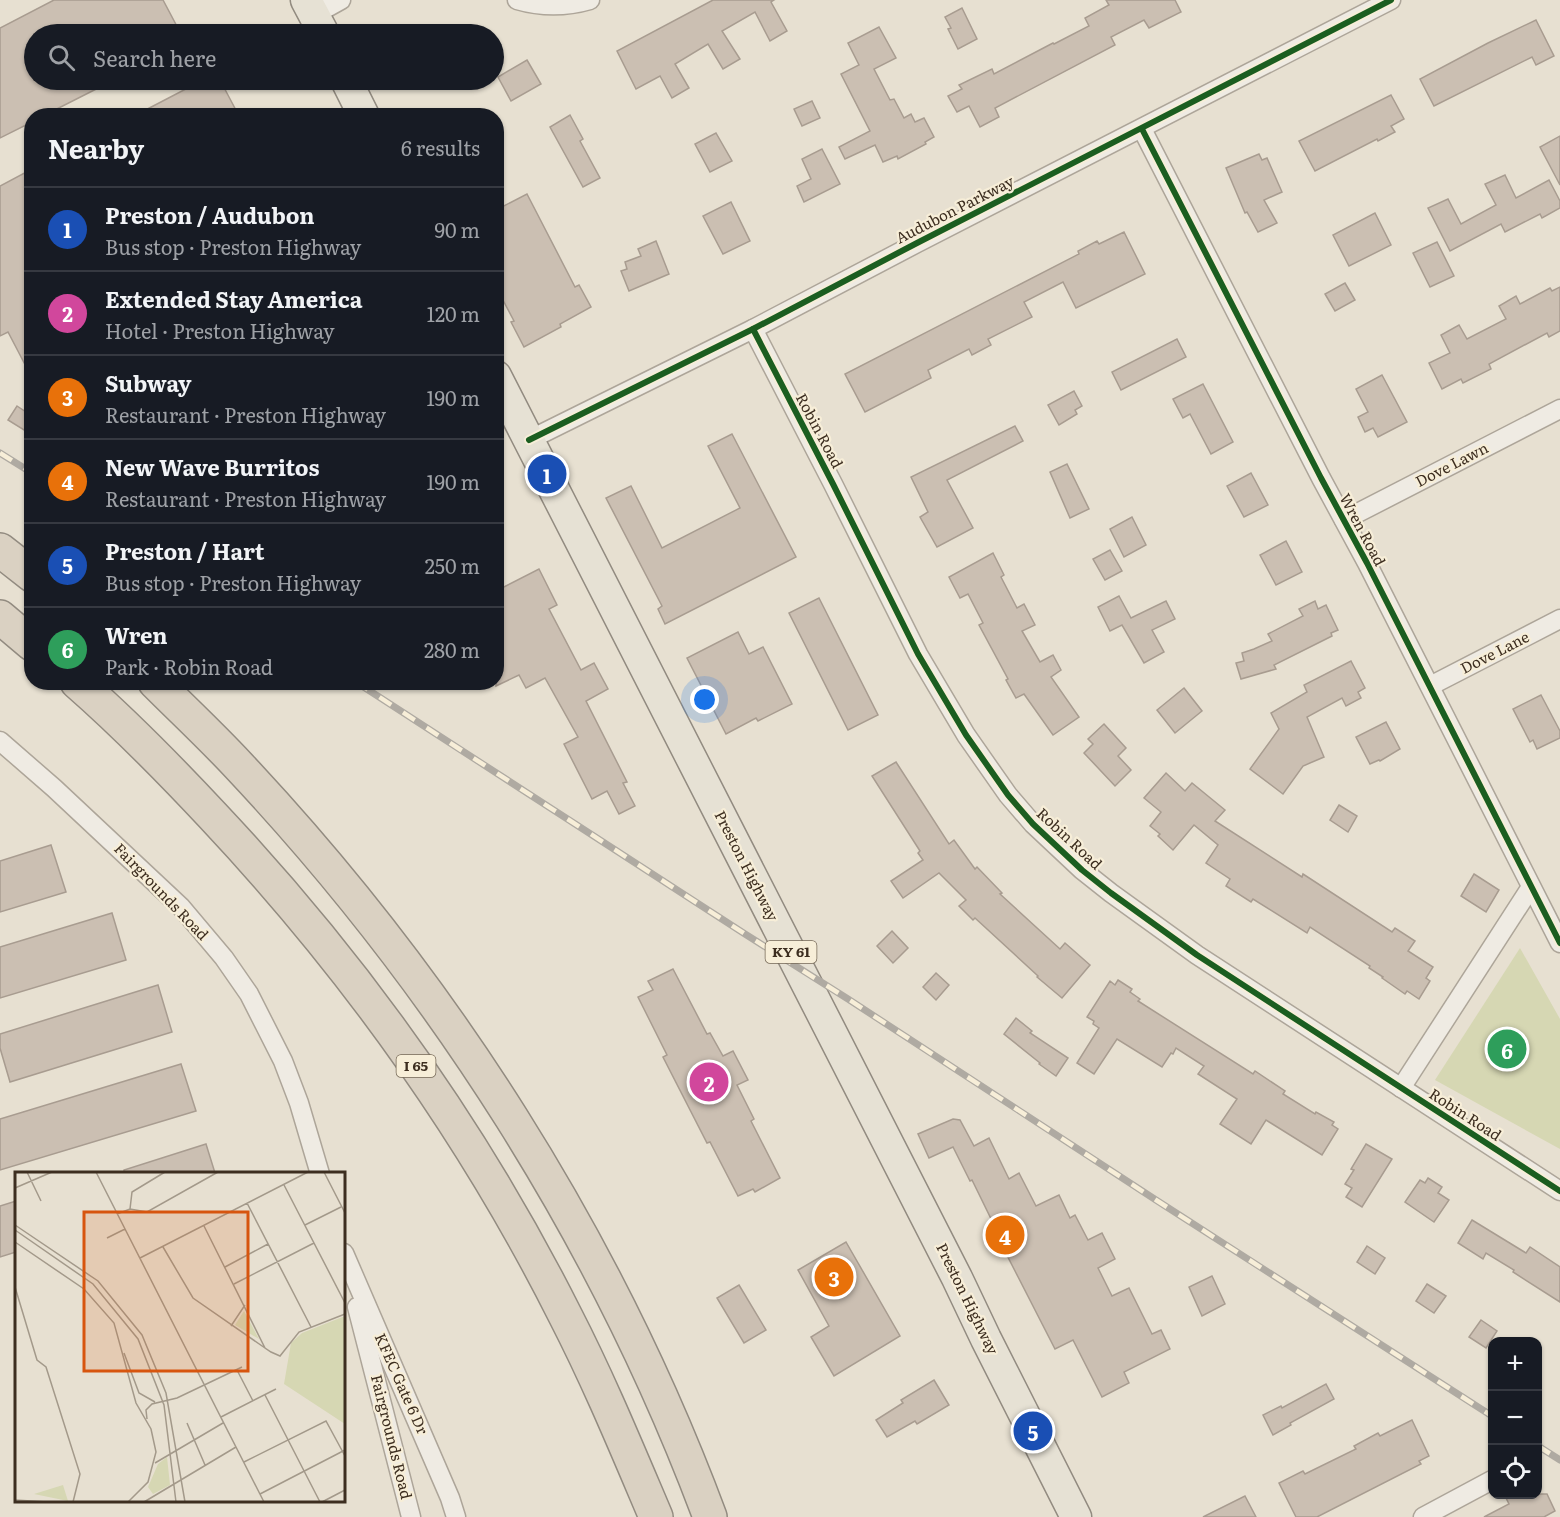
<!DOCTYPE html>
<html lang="en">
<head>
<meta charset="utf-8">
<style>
	:root { --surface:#171b24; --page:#20242c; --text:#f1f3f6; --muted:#9ea1a6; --line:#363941; --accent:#786c5e }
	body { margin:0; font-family:Literata,serif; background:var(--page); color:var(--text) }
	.controls { position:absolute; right:18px; bottom:18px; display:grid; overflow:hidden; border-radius:12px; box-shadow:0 2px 4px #0004 }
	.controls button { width:54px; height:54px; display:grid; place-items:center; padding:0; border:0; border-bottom:2px solid var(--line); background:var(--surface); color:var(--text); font:30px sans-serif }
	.you { position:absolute; left:705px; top:700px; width:21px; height:21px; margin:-15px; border:4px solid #fff; border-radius:50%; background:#1a73e8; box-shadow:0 0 0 9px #1a73e833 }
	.badge { display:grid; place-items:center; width:39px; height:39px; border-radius:50%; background:var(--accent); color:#fff; font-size:20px; font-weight:700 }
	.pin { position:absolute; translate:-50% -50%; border:3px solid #fff; box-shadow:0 2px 6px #0006 }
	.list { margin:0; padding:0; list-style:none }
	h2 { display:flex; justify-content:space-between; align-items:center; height:78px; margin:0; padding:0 24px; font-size:26px }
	h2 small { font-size:20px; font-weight:400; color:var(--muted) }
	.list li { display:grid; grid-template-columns:39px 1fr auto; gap:18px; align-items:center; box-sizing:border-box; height:84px; padding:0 24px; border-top:2px solid var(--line) }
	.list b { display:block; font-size:22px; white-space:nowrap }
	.list p { margin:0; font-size:20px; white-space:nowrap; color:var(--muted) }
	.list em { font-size:20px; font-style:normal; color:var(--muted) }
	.icon { flex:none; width:33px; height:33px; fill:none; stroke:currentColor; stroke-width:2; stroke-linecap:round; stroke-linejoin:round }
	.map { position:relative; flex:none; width:1560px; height:1517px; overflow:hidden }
	.search { position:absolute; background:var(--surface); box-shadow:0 2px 4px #0004; left:24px; top:24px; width:480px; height:66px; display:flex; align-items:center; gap:15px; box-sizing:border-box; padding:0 21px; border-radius:33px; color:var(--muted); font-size:22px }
	.panel { position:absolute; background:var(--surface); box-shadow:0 2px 4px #0004; left:24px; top:108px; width:480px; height:582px; border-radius:24px }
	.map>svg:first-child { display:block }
	.green { fill:#d6d7b3 }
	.building { fill:#cbbfb2; stroke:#a89c90; stroke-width:1.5 }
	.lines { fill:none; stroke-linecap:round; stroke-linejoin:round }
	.street-casing { stroke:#ada599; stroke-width:21 }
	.primary-casing { stroke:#928b80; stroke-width:33 }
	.highway-casing { stroke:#928b80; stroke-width:36 }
	.street { stroke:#efebe3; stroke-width:18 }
	.primary { stroke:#e6e1d4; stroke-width:30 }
	.highway { stroke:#dad1c2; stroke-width:33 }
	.rail-casing { stroke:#afaaa2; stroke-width:7 }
	.rail { stroke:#f7eed8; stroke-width:4.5; stroke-dasharray:14; stroke-linecap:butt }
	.cycleway-casing { stroke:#f7eed8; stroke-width:10 }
	.cycleway { stroke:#1b5e20; stroke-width:6 }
	.labels { text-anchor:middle; stroke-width:4.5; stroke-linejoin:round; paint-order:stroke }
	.shield { fill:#f7eed8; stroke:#756857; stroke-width:1.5 }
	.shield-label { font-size:14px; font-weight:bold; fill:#3d2e20 }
	.street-label { font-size:15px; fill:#3d2e20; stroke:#f7eed8 }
	.inset-road { fill:none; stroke:#a3998a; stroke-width:1.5 }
	.view { fill:#d7550e; fill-opacity:0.15; stroke:#d7550e; stroke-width:3 }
	.inset-edge { fill:none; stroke:#3d2e20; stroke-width:3 }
</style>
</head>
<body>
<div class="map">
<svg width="1560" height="1517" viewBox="0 0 1560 1517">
	<rect width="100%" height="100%" fill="#e7e0d1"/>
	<polygon class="green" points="1520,948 1560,1019 1560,1149 1435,1080"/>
	<g class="building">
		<polygon points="54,0 163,0 181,34 34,34 34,80 114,80 43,116 32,116 32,122 0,138 0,28"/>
		<polygon points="713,0 774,0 771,2 787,31 770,41 755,12 722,31 740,59 723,69 708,44 675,64 689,88 672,98 660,76 636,89 617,51"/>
		<polygon points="1106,0 1175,0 1181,12 1149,28 1144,20 1111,37 1115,45 995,108 999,117 980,127 969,106 957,112 948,96 962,89 959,85 992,69 994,74 1053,43 1054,44 1089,26 1085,18 1109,5"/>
		<polygon points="962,8 977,39 958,49 948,29 951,28 945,17"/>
		<polygon points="1536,20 1554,56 1536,65 1532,57 1434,106 1420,79 1488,43"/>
		<polygon points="879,27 896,58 874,69 890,100 894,99 904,118 911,114 915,122 924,118 934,137 925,142 926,144 898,159 897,156 883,162 875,145 845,159 839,147 870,131 841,74 859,65 848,43"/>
		<polygon points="527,60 541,84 511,101 498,77"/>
		<polygon points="203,80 220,80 239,116 134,116"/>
		<polygon points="1391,95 1404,119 1391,126 1395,132 1378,141 1377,139 1315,171 1299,141"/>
		<polygon points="812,101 820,118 802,126 794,109"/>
		<polygon points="570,115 583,139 580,141 600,178 583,187 550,127"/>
		<polygon points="716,133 732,161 710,172 695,144"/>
		<polygon points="1560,136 1560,185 1540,147"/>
		<polygon points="822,149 840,184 804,202 797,186 811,179 802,159"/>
		<polygon points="1259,154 1262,160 1267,158 1282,192 1264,200 1277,223 1258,232 1247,212 1245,213 1226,168"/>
		<polygon points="32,169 32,378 8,332 0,336 0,186"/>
		<polygon points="1505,175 1516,198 1549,180 1560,201 1560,208 1542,218 1540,214 1505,232 1501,224 1450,251 1428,208 1448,199 1461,224 1496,205 1485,184"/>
		<polygon points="527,194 575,287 579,285 591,307 560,324 561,327 524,347 511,322 514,321 496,287 496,210"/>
		<polygon points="731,202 750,241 723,254 703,216"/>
		<polygon points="1375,213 1391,245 1349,266 1333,235"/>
		<polygon points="1124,232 1145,274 1076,308 1063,282 1024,302 1032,317 988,339 991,345 972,355 969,349 928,370 931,378 865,412 845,374 1079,254 1078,251 1097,241 1099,244"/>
		<polygon points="656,241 669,274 629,291 621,271 627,269 625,262 641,256 638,249"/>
		<polygon points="1437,242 1454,276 1430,287 1413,253"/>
		<polygon points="1345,283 1355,300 1335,311 1325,294"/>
		<polygon points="1560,287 1560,331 1549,337 1547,333 1489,364 1491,369 1463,383 1461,379 1442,389 1429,363 1450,353 1441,335 1459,325 1467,339 1506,319 1499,306 1516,296 1520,304 1550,288 1552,291"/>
		<polygon points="1177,339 1186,357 1121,390 1112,372"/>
		<polygon points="1382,375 1407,422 1378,437 1373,428 1365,432 1358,417 1368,412 1356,389"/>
		<polygon points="1203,384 1233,442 1211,454 1190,414 1183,418 1173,399"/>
		<polygon points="1074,391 1082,406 1075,410 1077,414 1059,425 1048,405"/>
		<polygon points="17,406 32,416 32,435 8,420"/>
		<polygon points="1015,426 1023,441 947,480 973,528 937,547 920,517 928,512 911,477"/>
		<polygon points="732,434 796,557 665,624 658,609 662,606 606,498 631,486 662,548 740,508 708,446"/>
		<polygon points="1067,464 1089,509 1070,518 1050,472"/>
		<polygon points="1251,473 1268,505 1244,517 1227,486"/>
		<polygon points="1132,517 1146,545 1124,557 1110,529"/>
		<polygon points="1286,541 1302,572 1276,585 1260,555"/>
		<polygon points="1110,550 1122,571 1105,580 1093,559"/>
		<polygon points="993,553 1004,575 1001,577 1017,608 1024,604 1035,625 1022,631 1040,662 1053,655 1061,670 1051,677 1079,717 1053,735 1024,694 1016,698 1006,680 1008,679 979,625 983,623 968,594 960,598 949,577"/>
		<polygon points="539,569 557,605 549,609 581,670 594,663 608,689 586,701 627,782 623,783 635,806 619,814 607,791 592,799 564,744 578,737 545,678 526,688 519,675 496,686 496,591"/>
		<polygon points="1119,596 1131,618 1166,601 1175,619 1152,630 1164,652 1144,663 1122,625 1110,631 1098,607"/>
		<polygon points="819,598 878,715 848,730 789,613"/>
		<polygon points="1315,601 1318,609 1326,605 1338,630 1331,633 1332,636 1274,665 1276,669 1241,679 1236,663 1244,661 1242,653 1254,649 1272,641 1268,634 1303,616 1299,609"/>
		<polygon points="738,632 749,654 763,647 792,704 758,721 756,718 726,734 687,658"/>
		<polygon points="1351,661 1365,688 1358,692 1361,698 1346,706 1342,698 1307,717 1324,757 1303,766 1283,794 1250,769 1279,729 1271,713 1307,692 1304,685"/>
		<polygon points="1184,688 1202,711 1175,733 1157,710"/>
		<polygon points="1541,695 1560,731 1560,738 1537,749 1533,740 1530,742 1513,709"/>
		<polygon points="1386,722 1400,749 1380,761 1379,760 1370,764 1356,737"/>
		<polygon points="1104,724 1126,748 1118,756 1131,770 1115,786 1084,753 1093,744 1088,739"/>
		<polygon points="896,762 949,844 954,840 975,869 977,867 1002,893 1000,894 1060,949 1065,943 1090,965 1062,998 1037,977 1038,976 975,918 973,920 959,906 966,900 939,873 903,898 891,881 923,860 918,853 920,851 872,776"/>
		<polygon points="1166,773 1185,791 1192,783 1225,810 1215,821 1302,877 1303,874 1392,932 1395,928 1415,941 1408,951 1433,967 1426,978 1430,981 1419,999 1407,991 1405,994 1382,978 1383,977 1369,968 1370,966 1310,927 1307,933 1253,899 1251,902 1226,886 1230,879 1206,863 1218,845 1194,825 1173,850 1158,836 1160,834 1150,826 1161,812 1144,798"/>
		<polygon points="1339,805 1357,816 1348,832 1330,820"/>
		<polygon points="51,845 66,892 0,912 0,861"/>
		<polygon points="1474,874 1499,890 1486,912 1461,896"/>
		<polygon points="112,913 126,960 0,998 0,947"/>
		<polygon points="892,931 908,948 893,963 877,946"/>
		<polygon points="673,969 707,1034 710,1033 723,1056 733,1051 748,1080 737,1085 754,1119 751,1121 780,1178 755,1192 753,1189 738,1196 710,1142 707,1143 663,1057 667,1055 638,997 653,990 648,981"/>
		<polygon points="936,973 949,985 936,1000 923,987"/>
		<polygon points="1118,980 1132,989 1130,992 1140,999 1138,1001 1253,1074 1255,1071 1285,1091 1283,1094 1315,1114 1316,1112 1334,1122 1332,1125 1338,1129 1322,1155 1266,1120 1251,1144 1220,1124 1237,1099 1198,1074 1204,1066 1176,1048 1173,1054 1171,1053 1162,1067 1117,1039 1094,1074 1077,1063 1099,1028 1093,1024 1094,1021 1087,1017 1110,981 1115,985"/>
		<polygon points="158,985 172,1032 10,1082 0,1048 0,1034"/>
		<polygon points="1016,1018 1032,1031 1030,1033 1068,1058 1056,1076 1039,1064 1040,1063 1004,1034"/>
		<polygon points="181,1064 196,1111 0,1170 0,1119"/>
		<polygon points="953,1119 960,1120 974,1146 989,1138 1009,1179 1019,1173 1036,1206 1059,1195 1070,1218 1075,1215 1088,1240 1102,1233 1115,1259 1098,1268 1112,1296 1129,1288 1152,1334 1161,1330 1170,1349 1124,1372 1129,1383 1102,1397 1073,1340 1055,1349 993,1228 995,1227 972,1180 970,1181 953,1147 929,1158 918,1134"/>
		<polygon points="206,1144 215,1173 124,1173 124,1170"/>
		<polygon points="1366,1144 1392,1159 1362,1207 1346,1197 1352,1188 1345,1184 1354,1170 1351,1169"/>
		<polygon points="1428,1178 1442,1187 1438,1193 1449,1200 1434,1222 1405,1202 1420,1180 1425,1183"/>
		<polygon points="16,1201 16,1252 0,1257 0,1206"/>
		<polygon points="1472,1220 1526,1253 1530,1247 1560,1267 1560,1302 1513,1272 1514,1270 1486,1253 1483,1259 1458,1243"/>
		<polygon points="846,1242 900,1336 834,1376 811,1337 829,1326 798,1270"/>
		<polygon points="1367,1246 1385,1258 1375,1274 1357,1262"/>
		<polygon points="1212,1276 1225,1304 1202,1316 1189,1287"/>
		<polygon points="1427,1284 1446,1296 1434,1313 1416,1301"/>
		<polygon points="739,1285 766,1330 744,1343 717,1298"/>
		<polygon points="1481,1320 1497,1331 1486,1348 1469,1337"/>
		<polygon points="934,1380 949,1405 917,1424 915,1421 887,1437 876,1420 903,1403 901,1400"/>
		<polygon points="1326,1384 1334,1399 1290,1423 1291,1425 1273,1435 1263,1415 1281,1406 1282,1408"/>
		<polygon points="1412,1420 1429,1456 1419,1461 1421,1464 1317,1517 1296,1517 1279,1483 1303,1471 1305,1474 1356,1449 1354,1446 1378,1433 1380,1436"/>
		<polygon points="1504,1494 1547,1494 1555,1511 1544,1517 1484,1517 1509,1504"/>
		<polygon points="1245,1496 1256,1517 1203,1517"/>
	</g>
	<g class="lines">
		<defs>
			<g id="street">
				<path d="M517,0C541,7 566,7 590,0"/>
				<polyline points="314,15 341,0"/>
				<polyline points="1142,129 1321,478 1367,563 1560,943"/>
				<polyline points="753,329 833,484 918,654 966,735 1008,795 1033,824 1082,870 1111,893 1197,955 1560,1191"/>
				<polyline points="529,440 753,329 917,243 1391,0"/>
				<polyline points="1344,520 1560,409"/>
				<polyline points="1430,686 1560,619"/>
				<polyline points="0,741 54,788 181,907 224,958 249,994 283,1061 299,1103 320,1174"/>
				<polyline points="1401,1088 1531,887"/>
				<polyline points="344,1253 450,1498 456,1517"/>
				<polyline points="357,1307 411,1517"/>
				<polyline points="1423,1517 1492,1480"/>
			</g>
			<g id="primary">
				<polyline points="306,0 324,34"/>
				<polyline points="346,80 364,116"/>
				<polyline points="496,376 957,1278 986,1339 1076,1517"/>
			</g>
			<g id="highway">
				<polyline points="0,550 32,575"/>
				<polyline points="0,617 32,644"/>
				<path d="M77,682C125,724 170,770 213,816C353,965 473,1132 565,1315C599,1381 627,1449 656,1517"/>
				<path d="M155,682C183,710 211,736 238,765C442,982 606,1238 710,1517"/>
			</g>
		</defs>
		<use href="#street" class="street-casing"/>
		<use href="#primary" class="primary-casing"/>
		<use href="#highway" class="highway-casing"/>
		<use href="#street" class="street"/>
		<use href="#primary" class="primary"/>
		<use href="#highway" class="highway"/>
		<defs>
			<g id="rail">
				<polyline points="0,453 32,473"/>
				<polyline points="356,682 745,934 848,999 1156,1200 1492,1416"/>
				<polyline points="1538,1446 1560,1460"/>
			</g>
		</defs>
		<use href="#rail" class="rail-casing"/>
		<use href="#rail" class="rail"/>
		<defs>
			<g id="cycleway">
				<polyline points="1142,129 1321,478 1367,563 1560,943"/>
				<polyline points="753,329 833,484 918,654 966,735 1008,795 1033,824 1082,870 1111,893 1197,955 1560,1191"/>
				<polyline points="529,440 753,329 917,243 1391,0"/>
			</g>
		</defs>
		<use href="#cycleway" class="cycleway-casing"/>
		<use href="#cycleway" class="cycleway"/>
	</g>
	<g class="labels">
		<g class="shield">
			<rect x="765.5" y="941" width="51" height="22" rx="4.5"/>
			<rect x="396.5" y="1055" width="39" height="22" rx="4.5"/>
		</g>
		<g class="shield-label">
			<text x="791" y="957">KY 61</text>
			<text x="416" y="1071">I 65</text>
		</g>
		<g class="street-label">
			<text transform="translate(955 210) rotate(-27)" y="5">Audubon Parkway</text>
			<text transform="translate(819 431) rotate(62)" y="5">Robin Road</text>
			<text transform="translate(1452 465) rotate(-27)" y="5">Dove Lawn</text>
			<text transform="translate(1362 530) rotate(62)" y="5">Wren Road</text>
			<text transform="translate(1495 653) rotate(-27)" y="5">Dove Lane</text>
			<text transform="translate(1069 839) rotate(43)" y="5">Robin Road</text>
			<text transform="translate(746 866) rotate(63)" y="5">Preston Highway</text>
			<text transform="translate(161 892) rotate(46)" y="5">Fairgrounds Road</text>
			<text transform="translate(1465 1115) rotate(33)" y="5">Robin Road</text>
			<text transform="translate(967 1299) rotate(64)" y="5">Preston Highway</text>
			<text transform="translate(401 1384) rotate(66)" y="5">KFEC Gate 6 Dr</text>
			<text transform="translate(391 1437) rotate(76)" y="5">Fairgrounds Road</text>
		</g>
	</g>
	<g transform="translate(15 1172)">
		<rect width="330" height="330" fill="#e7e0d1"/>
		<path d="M229,139L244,167L220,153ZM330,144V252L269,212L276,171L287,161ZM152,285L155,313L138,322L133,315L143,292ZM48,313L53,329L19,322Z" fill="#d6d7b3"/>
		<path class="inset-road" d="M12,0L26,29M81,0L249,330M309,0L330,41M269,13L330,131M0,16L37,0M232,31L296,155M115,37L117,20L150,0M102,42L115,37L132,40L203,0M0,53L83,109L127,163L151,221L170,330M290,53L326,35M189,54L250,176L256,180L265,184L284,160L330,142M0,58L78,112L123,167L149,233L161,330M92,66L110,57M0,70L69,117L99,151L121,231L136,257L141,280L133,310L113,330M148,75L178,126L250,176M125,86L293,0M210,95L253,72M219,112L299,71M0,115L22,188L31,195L65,302L58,330M216,154L230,133M109,181L124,221L140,230M222,198L238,229M250,223L305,330M206,245L261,217M132,247L131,238L137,232L162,226L227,195M172,251L190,293M229,290L311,249L330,284M140,291L208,251M245,322L330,278M0,328L32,330M129,330L221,275M307,330L330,318"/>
		<path class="view" d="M69,40H233V199H69Z"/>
		<rect width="330" height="330" class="inset-edge"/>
	</g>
</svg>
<div class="controls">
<button>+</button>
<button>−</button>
<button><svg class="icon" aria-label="locate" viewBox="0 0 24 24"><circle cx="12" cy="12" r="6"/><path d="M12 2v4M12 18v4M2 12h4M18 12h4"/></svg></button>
</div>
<div class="you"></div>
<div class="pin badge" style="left:547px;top:474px;background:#1a4fb4">1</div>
<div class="pin badge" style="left:709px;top:1082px;background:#d1479c">2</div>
<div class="pin badge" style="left:834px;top:1277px;background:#e8710a">3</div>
<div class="pin badge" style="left:1005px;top:1235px;background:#e8710a">4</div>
<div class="pin badge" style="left:1033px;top:1431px;background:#1a4fb4">5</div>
<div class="pin badge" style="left:1507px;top:1049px;background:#2e9e5b">6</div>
<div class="search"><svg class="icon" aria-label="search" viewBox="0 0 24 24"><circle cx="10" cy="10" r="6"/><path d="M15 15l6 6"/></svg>Search here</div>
<section class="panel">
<h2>Nearby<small>6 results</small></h2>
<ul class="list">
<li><span class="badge" style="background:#1a4fb4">1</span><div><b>Preston / Audubon</b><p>Bus stop · Preston Highway</p></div><em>90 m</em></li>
<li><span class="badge" style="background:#d1479c">2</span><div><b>Extended Stay America</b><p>Hotel · Preston Highway</p></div><em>120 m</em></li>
<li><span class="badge" style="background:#e8710a">3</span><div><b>Subway</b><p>Restaurant · Preston Highway</p></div><em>190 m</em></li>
<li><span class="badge" style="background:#e8710a">4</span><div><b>New Wave Burritos</b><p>Restaurant · Preston Highway</p></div><em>190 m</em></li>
<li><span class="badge" style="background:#1a4fb4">5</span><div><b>Preston / Hart</b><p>Bus stop · Preston Highway</p></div><em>250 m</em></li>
<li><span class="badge" style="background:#2e9e5b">6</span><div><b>Wren</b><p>Park · Robin Road</p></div><em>280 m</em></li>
</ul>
</section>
</div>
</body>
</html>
